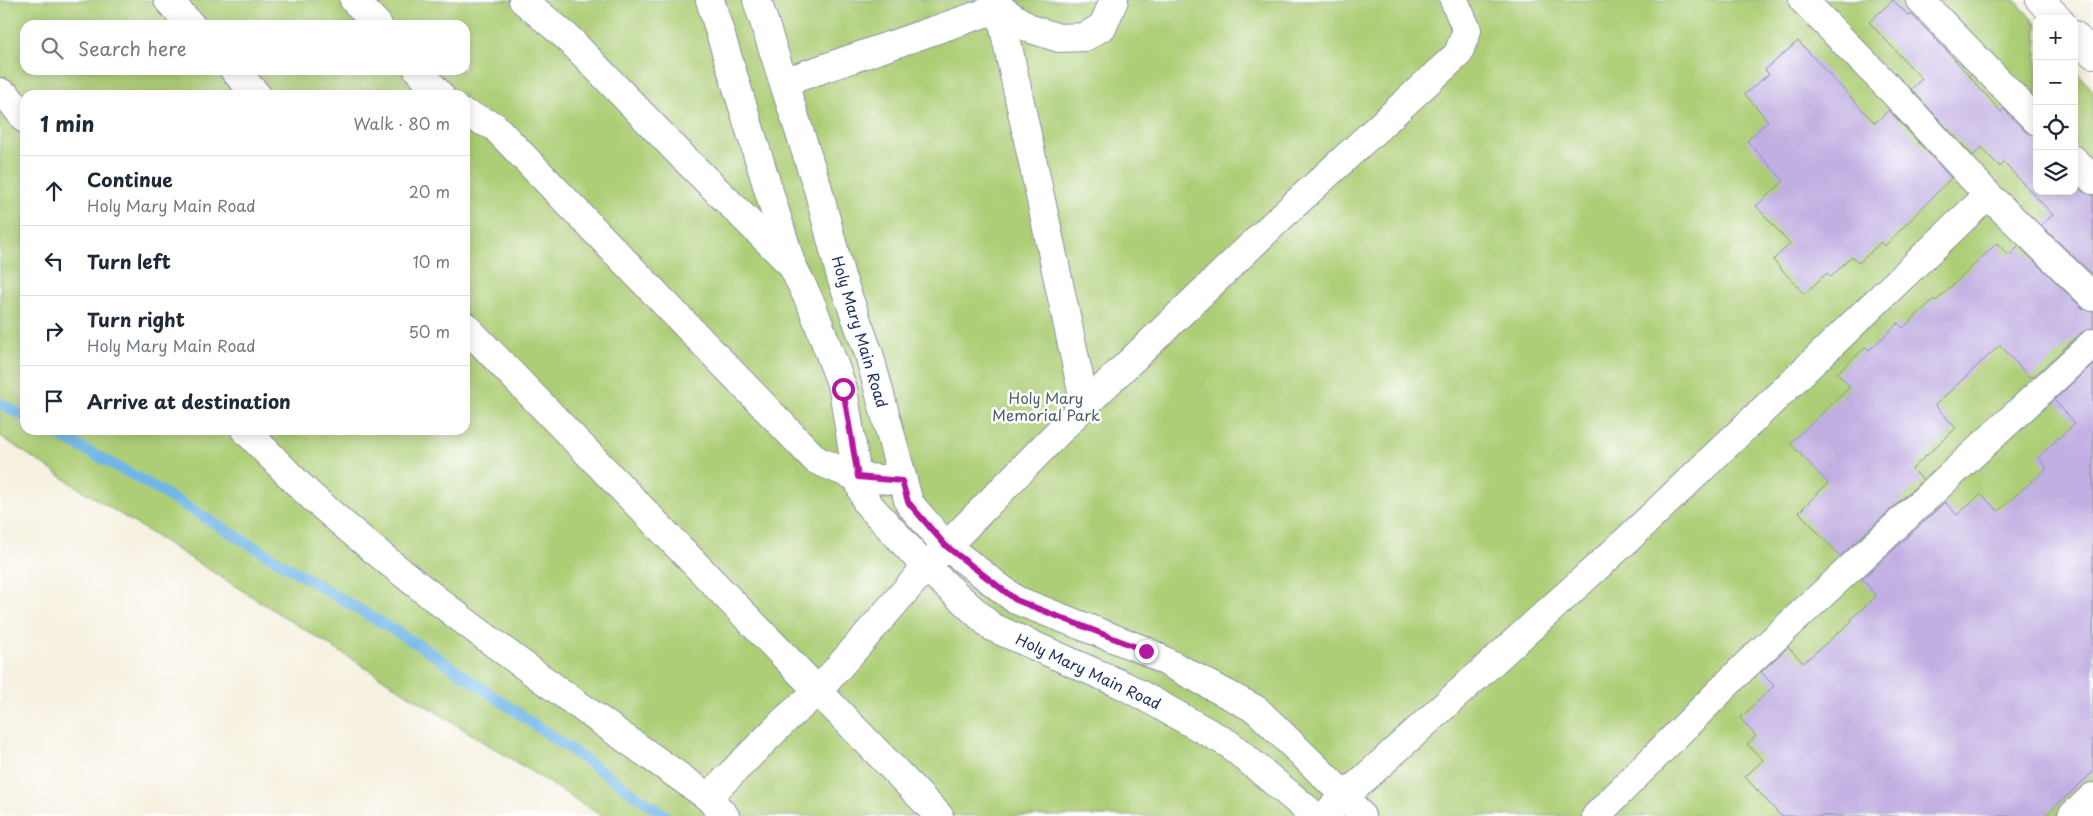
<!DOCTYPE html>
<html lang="en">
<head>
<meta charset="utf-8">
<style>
	:root { --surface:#fff; --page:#f6f6f7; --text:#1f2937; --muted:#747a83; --line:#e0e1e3 }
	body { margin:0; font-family:"Playpen Sans",sans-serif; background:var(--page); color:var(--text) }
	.controls { position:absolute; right:15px; top:15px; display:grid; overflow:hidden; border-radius:10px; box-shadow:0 2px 12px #0003 }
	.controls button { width:45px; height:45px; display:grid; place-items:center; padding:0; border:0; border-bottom:1px solid var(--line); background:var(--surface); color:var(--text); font:25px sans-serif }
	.stop { position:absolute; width:15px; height:15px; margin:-11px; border:4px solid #b5179e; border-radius:50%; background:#fff }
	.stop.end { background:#b5179e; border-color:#fff; box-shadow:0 1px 5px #0008 }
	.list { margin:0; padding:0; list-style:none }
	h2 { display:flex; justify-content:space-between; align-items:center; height:65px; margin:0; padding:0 20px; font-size:21px }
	h2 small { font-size:16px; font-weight:400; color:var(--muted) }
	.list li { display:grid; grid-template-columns:32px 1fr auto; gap:15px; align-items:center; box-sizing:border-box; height:70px; padding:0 20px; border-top:1px solid var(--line) }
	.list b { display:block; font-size:19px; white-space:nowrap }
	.list p { margin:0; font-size:16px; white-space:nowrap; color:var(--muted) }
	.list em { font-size:16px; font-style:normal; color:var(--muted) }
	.icon { flex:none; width:28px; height:28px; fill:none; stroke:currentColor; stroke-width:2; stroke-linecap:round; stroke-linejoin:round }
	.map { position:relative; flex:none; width:2093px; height:816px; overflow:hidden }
	.search { position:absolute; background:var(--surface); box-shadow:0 2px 12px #0003; left:20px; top:20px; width:450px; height:55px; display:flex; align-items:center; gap:12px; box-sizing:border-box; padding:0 18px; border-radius:15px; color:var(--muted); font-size:19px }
	.panel { position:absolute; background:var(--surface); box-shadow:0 2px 12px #0003; left:20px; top:90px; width:450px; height:345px; border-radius:15px }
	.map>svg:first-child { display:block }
	.green { fill:#adce76; stroke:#647e6a; fill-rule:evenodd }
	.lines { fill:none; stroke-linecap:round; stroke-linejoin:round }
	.stream { stroke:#70b6e7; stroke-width:11 }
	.building { fill:#c1afe2 }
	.minor-casing { stroke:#8890a0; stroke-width:30 }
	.minor { stroke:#fff; stroke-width:28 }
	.route { stroke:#b5179e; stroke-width:6 }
	.labels { text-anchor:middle; stroke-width:5; stroke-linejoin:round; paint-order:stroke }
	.street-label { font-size:15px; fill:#1b2f5e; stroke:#fff }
	.park-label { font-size:15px; fill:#475f65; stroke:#fff }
</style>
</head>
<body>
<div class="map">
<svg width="2093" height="816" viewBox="0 0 2093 816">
	<rect width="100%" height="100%" fill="#fff"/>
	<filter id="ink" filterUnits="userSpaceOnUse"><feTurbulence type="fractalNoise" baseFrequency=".02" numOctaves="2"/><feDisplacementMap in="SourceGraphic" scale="10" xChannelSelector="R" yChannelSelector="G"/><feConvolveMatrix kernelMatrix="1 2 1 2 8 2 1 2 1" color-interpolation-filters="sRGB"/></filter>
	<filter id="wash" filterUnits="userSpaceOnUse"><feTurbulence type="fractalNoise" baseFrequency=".0096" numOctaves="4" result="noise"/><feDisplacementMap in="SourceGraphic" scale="20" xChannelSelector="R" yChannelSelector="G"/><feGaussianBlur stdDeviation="1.12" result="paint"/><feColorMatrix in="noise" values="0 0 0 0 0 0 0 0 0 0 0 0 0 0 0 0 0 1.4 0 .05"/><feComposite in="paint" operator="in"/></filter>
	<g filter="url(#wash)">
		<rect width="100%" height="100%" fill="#f6f1e1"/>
		<path class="green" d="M0,0H2015L2037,25V191H2074V69L2093,91V816H602L77,487L0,436ZM25,25H465V70H25ZM25,95H465V430H25Z"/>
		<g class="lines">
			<g class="stream">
				<polyline points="0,403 25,417"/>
				<polyline points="49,430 140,479 427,650 666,816"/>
			</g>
		</g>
		<g id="blocks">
			<g class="building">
				<polygon points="1893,0 1909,16 1911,14 1947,51 2001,112 2004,109 2026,132 2037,136 2037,191 2074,191 2074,183 2082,191 2093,195 2093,275 2041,225 2053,215 2004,163 2000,167 1981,147 1973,156 1911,89 1922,79 1869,22"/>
				<polygon points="1798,41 1875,123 1889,110 1951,178 1885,246 1881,242 1859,263 1852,256 1831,277 1827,273 1804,294 1773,260 1790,244 1756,206 1784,181 1747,141 1768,121 1745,94 1769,74 1765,70"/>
				<polygon points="1997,243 2009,256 2019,246 2082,308 2093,312 2093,328 2082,332 2033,377 2032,376 2030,378 2000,345 1935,405 1956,428 1912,469 1923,480 1840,556 1799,512 1828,483 1790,443 1850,387 1837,373 1866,347 1869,350 1898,323 1903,328 1934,299 1936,301"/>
				<polygon points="2093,364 2093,772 2045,816 1781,816 1745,777 1763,760 1747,744 1756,736 1740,718 1774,686 1761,672 1788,647 1803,663 1852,621 1851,619 1876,596 1862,579 1945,502 1957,515 1981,494 1998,511 2047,468 2038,457 2075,423 2054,400"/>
			</g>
		</g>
	</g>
	<g filter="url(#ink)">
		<use href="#blocks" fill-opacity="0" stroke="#8890a0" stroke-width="1"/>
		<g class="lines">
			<defs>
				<g id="minor">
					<polyline points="168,0 191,25"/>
					<polyline points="354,0 378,25"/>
					<polyline points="523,0 569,39 684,158 788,261"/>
					<polyline points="710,0 791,263 812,306 843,389 857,477 867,503 926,567 992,627 1125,686 1229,744 1315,816"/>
					<polyline points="757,0 818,189 841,277 869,354 909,503 946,546 1016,600 1146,651 1257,710 1344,795 1361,816"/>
					<polyline points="998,0 1085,405"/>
					<polyline points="1803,0 1896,95 1988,195 2093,297"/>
					<polyline points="1920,0 2037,121"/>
					<polyline points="2040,0 2059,19"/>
					<polyline points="2074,35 2093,54"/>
					<polyline points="234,70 257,95"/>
					<polyline points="418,70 440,95"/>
					<polyline points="784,82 999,8 1031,29 1059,38 1085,37 1103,26 1114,0"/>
					<polyline points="0,92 8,97 25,119"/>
					<polyline points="465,114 494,126 816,460 857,477 902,481"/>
					<polyline points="2074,160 2093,180"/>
					<polyline points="465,326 939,816"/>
					<path d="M245,430C268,452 289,476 312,497C436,607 573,701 708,797L725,816"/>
					<polyline points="708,797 786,719 817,692 926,567 1085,405 1281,217 1458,54 1467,30 1454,0"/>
					<polyline points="1332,808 1628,539 1988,195"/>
					<polyline points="1596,816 1746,665 2093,343"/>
					<polyline points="2072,816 2093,797"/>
				</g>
			</defs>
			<use href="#minor" class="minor-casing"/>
			<use href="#minor" class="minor"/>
		</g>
	</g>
	<g class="lines" filter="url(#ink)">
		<polyline class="route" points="843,389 858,477 902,481 908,502 946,546 1016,600 1146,651"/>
	</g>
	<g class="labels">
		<g class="street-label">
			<text transform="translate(859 332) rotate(73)" y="5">Holy Mary Main Road</text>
			<text transform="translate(1088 672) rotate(25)" y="5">Holy Mary Main Road</text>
		</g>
		<g class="park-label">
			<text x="1046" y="404">Holy Mary<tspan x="1046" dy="17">Memorial Park</tspan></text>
		</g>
	</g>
</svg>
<div class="controls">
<button>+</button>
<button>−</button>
<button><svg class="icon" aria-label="locate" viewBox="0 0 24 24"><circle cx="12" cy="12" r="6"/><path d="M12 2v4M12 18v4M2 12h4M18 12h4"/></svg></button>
<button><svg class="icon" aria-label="layers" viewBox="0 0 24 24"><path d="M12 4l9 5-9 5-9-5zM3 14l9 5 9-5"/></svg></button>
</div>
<div class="stop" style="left:843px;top:389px"></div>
<div class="stop end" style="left:1146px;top:651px"></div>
<div class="search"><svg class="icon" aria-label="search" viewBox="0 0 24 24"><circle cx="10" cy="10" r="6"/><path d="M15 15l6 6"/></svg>Search here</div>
<section class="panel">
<h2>1 min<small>Walk · 80 m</small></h2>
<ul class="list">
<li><svg class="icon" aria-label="ahead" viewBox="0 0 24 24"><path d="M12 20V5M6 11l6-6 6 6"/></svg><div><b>Continue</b><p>Holy Mary Main Road</p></div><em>20 m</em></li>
<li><svg class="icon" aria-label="left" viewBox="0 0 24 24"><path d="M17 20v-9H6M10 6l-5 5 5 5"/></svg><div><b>Turn left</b></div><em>10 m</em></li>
<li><svg class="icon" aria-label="right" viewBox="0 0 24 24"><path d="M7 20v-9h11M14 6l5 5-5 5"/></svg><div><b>Turn right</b><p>Holy Mary Main Road</p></div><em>50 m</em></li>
<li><svg class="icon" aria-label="arrive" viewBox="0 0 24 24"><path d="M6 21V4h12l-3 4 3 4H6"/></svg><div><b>Arrive at destination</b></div></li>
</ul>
</section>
</div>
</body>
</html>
